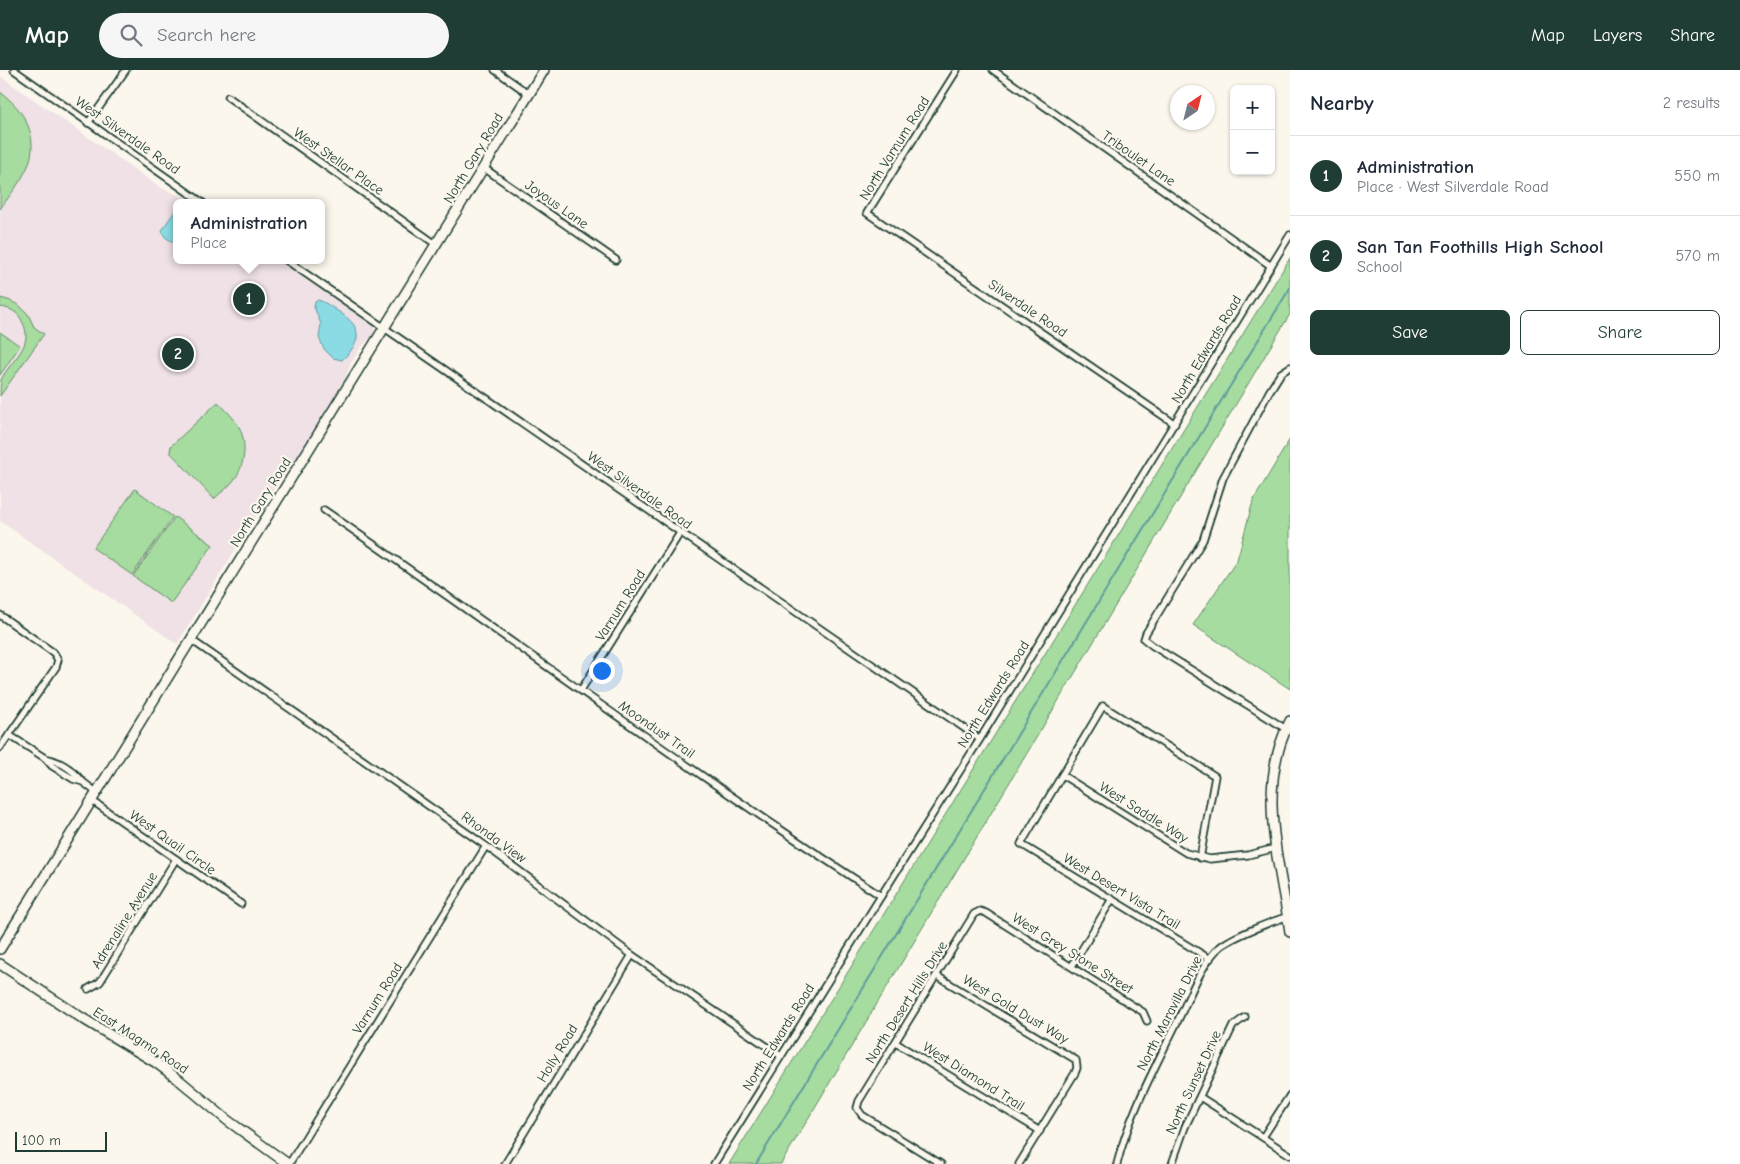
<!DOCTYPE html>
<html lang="en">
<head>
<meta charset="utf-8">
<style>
	:root { --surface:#fff; --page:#f6f6f7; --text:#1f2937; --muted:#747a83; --line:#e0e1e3; --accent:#1f3d34 }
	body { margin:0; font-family:"Comic Neue",sans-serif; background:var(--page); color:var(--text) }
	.controls { position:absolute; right:15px; top:15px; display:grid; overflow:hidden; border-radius:8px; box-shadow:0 1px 4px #0004 }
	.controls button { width:45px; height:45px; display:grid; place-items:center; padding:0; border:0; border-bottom:1px solid var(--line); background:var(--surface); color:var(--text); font:25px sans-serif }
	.compass { position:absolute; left:1170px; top:15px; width:45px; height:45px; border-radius:50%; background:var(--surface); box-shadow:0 1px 4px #0004; rotate:35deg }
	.scale { position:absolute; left:15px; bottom:12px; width:92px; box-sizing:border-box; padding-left:5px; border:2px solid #1f3d34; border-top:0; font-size:14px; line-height:18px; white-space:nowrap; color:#1f3d34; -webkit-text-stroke:4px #fbf7ec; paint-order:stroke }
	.you { position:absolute; left:601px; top:600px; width:18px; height:18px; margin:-12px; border:4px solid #fff; border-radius:50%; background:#1a73e8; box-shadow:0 0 0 8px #1a73e833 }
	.badge { display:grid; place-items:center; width:32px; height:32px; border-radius:50%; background:var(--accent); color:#fff; font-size:16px; font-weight:700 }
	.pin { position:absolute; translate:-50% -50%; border:2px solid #fff; box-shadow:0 1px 5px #0006 }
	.popup { position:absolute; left:173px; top:129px; width:152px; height:65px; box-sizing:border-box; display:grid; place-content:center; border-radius:8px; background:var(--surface); filter:drop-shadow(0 1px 4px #0005); font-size:16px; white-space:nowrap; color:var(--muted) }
	.popup b { font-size:19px; color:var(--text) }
	.popup::after { content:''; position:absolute; left:50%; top:100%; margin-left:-10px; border:10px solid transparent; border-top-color:var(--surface) }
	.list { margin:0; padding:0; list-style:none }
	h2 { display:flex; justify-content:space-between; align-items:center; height:65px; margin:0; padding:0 20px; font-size:21px }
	h2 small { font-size:16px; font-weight:400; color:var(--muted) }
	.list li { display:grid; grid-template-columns:32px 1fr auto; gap:15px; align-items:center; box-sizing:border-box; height:80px; padding:0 20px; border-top:1px solid var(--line) }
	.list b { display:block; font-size:19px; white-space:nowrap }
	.list p { margin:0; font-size:16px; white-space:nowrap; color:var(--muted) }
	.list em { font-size:16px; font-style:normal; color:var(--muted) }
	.actions { display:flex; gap:10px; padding:15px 20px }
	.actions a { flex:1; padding:11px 0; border:1px solid var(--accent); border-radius:8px; text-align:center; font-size:18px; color:var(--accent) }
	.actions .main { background:var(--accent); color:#fff }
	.icon { flex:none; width:28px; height:28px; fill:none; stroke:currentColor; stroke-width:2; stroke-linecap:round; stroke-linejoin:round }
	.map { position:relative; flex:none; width:1290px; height:1094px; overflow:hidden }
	header { display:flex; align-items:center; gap:30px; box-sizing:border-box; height:70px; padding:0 25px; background:var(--accent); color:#fff }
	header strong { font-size:24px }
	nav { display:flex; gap:28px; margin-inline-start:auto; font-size:18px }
	.search { width:350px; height:45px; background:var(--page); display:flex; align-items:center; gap:12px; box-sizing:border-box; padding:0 18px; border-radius:28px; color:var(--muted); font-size:19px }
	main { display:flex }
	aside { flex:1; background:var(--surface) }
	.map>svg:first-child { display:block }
	.built { fill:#efe1e5 }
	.green { fill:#a6dc9f; stroke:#628c6a }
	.water { fill:#8bdbe5; stroke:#609c9e }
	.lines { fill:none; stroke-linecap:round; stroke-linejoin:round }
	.stream { stroke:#609c9e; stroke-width:2 }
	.street-casing { stroke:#1f3d34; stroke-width:9 }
	.secondary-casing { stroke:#1f3d34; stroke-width:12 }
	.street { stroke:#fbf7ec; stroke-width:5.5 }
	.secondary { stroke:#fbf7ec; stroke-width:9 }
	.labels { text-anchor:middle; stroke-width:4.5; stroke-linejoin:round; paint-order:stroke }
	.street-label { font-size:14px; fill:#1f3d34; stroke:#fbf7ec }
</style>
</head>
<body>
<header>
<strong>Map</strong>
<div class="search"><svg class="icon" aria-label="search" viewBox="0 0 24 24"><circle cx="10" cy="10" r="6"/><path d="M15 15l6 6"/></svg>Search here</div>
<nav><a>Map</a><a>Layers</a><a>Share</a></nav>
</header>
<main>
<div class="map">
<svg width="1290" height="1094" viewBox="0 0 1290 1094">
	<rect width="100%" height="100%" fill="#fbf7ec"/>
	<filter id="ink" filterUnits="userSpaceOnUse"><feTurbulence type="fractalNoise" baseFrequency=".02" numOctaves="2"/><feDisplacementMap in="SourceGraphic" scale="10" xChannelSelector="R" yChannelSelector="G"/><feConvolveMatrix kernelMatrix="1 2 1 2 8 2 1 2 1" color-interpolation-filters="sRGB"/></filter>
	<g filter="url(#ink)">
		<polygon class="built" points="0,6 161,118 185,128 192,133 176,133 176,190 277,190 374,257 374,262 372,266 362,276 351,293 344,311 293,394 272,420 177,574 0,451"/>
		<g class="green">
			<path d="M0,22C24,39 40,67 28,96C21,112 10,125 0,139Z"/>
			<polygon points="1290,188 1290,244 781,1094 729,1094"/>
			<path d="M0,228L8,230L19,235L28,244L34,257L44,264L0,326C0,321 0,315 1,310C10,290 36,276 22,251C18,242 10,238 0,237Z"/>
			<polygon points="0,262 20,276 0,305"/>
			<path d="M218,332C224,338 231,345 236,352C248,368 246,395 234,410C229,417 220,423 214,429L170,382L171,376Z"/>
			<polygon points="1290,369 1290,619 1193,555 1237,490 1253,431"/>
			<polygon points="135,419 173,447 132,505 93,478"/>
			<polygon points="175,447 213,475 171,533 133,506"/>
		</g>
		<g class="water">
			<polygon points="176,140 176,174 165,167 162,161 168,151"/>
			<path d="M318,230C325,232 330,236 336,240C361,255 365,269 342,290L333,288L324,279L319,268L321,254L314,237L315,232Z"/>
		</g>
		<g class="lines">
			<polyline class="stream" points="756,1094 1290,218"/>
			<defs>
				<g id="street">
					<polyline points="14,0 203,133"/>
					<polyline points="495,0 529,24"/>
					<polyline points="957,0 867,143 1175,354"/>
					<polyline points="993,0 1271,196"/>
					<polyline points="228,27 437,175"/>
					<polyline points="88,53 126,0"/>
					<polyline points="484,98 616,190"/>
					<polyline points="286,190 980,669"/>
					<path d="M324,440C510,568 691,703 881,826"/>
					<polyline points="0,545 54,583 58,590 56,597 0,678"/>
					<polyline points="190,569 486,776 632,885 781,986"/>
					<polyline points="581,620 680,463"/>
					<polyline points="1286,659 1153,576 1144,569 1146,563 1203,470 1223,408 1269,322 1281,303 1290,297"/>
					<polyline points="9,665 45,688 52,696 73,709 83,712 96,722"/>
					<path d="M45,688C60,691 73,700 82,711"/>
					<polyline points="1062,705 1186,783 1210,789 1248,785 1276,778"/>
					<polyline points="91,730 241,834"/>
					<polyline points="1200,788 1215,706 1103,636 1021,774 1210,889"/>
					<polyline points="1072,896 1112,829"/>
					<polyline points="937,906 1076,990 1077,998 1075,1003 1019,1094"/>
					<polyline points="88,919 100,912 176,789"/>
					<polyline points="896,973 1040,1061"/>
					<polyline points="1200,1027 1290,1085"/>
					<polyline points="1263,1067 1290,1025"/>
					<polyline points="289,1094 486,776"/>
					<polyline points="505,1094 632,885"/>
					<polyline points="714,1094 881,826 980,669 1290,165"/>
					<polyline points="941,1094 862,1045 857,1038 859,1031 974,844 980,841 986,843 1143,942 1147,951"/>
					<path d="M1117,1094C1130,1042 1157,994 1180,946C1189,927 1204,889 1220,877C1232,867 1274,850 1290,846"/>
					<polyline points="1172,1094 1185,1057 1233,956 1245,947"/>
				</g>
				<g id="secondary">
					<path d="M1290,651C1255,718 1280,792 1290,862"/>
					<path d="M0,879C180,585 363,294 544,0"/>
					<polyline points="0,894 82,948 155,992 178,1009 227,1050 288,1094"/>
				</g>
			</defs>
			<use href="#street" class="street-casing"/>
			<use href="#secondary" class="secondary-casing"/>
			<use href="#street" class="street"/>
			<use href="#secondary" class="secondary"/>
		</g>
	</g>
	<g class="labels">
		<g class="street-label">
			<text transform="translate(128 65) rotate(35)" y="5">West Silverdale Road</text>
			<text transform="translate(894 78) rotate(-58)" y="5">North Varnum Road</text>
			<text transform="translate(473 88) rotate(-59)" y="5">North Gary Road</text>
			<text transform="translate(1139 88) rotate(35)" y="5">Triboulet Lane</text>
			<text transform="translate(339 91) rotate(35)" y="5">West Stellar Place</text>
			<text transform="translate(557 134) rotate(35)" y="5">Joyous Lane</text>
			<text transform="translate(1028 238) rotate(34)" y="5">Silverdale Road</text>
			<text transform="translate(1206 279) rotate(-59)" y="5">North Edwards Road</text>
			<text transform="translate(640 420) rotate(35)" y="5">West Silverdale Road</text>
			<text transform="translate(260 432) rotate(-58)" y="5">North Gary Road</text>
			<text transform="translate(620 535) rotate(-58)" y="5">Varnum Road</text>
			<text transform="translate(993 624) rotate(-58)" y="5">North Edwards Road</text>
			<text transform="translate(657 659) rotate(35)" y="5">Moondust Trail</text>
			<text transform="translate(1144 742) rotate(32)" y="5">West Saddle Way</text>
			<text transform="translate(494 767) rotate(36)" y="5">Rhonda View</text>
			<text transform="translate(173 772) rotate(35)" y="5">West Quail Circle</text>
			<text transform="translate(1122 821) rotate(31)" y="5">West Desert Vista Trail</text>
			<text transform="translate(124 850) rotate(-58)" y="5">Adrenaline Avenue</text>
			<text transform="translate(1073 883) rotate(32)" y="5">West Grey Stone Street</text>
			<text transform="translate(377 928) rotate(-58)" y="5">Varnum Road</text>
			<text transform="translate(906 932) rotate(-58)" y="5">North Desert Hills Drive</text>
			<text transform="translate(1016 939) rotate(31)" y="5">West Gold Dust Way</text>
			<text transform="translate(1169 943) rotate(-63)" y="5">North Maravilla Drive</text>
			<text transform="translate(778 967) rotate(-58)" y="5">North Edwards Road</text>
			<text transform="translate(141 970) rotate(33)" y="5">East Magma Road</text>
			<text transform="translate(557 983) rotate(-59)" y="5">Holly Road</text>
			<text transform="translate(974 1006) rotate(32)" y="5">West Diamond Trail</text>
			<text transform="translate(1193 1012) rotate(-65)" y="5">North Sunset Drive</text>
		</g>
	</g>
</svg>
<div class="controls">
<button>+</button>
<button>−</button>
</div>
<svg class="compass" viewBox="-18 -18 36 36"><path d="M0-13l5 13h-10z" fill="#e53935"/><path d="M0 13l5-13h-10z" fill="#747a83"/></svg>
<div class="scale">100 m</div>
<div class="you"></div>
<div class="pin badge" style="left:249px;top:229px">1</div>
<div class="popup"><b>Administration</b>Place</div>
<div class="pin badge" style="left:178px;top:284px">2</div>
</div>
<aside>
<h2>Nearby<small>2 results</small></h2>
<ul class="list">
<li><span class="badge">1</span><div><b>Administration</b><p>Place · West Silverdale Road</p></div><em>550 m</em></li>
<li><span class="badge">2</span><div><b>San Tan Foothills High School</b><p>School</p></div><em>570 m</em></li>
</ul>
<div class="actions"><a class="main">Save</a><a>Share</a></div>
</aside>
</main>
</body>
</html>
